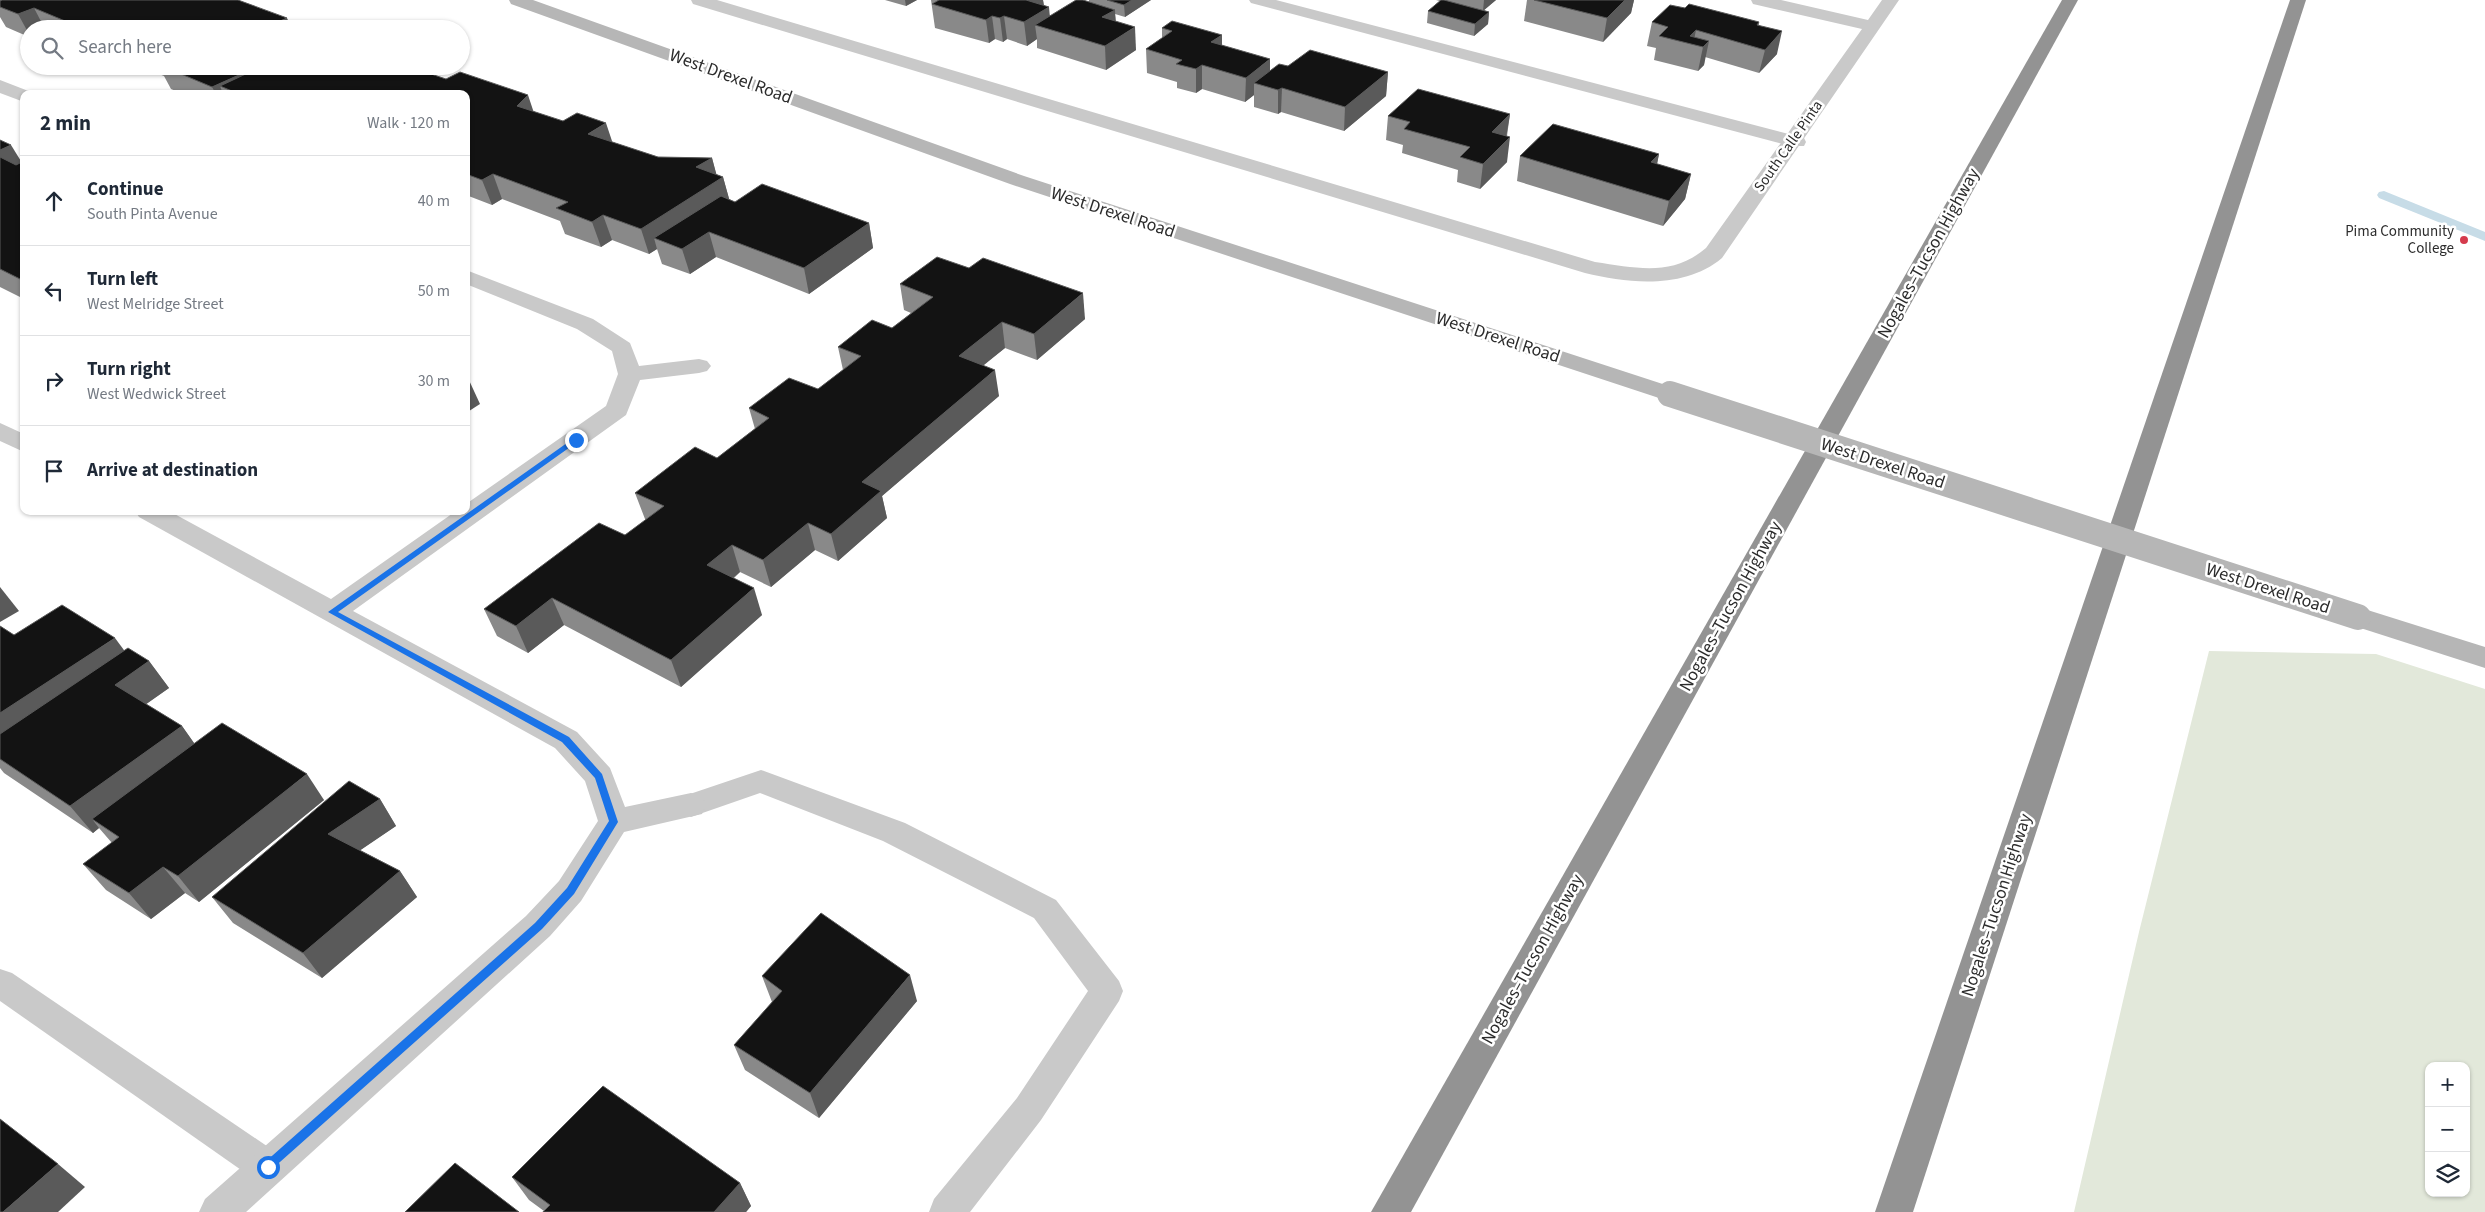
<!DOCTYPE html>
<html lang="en">
<head>
<meta charset="utf-8">
<style>
	:root { --surface:#fff; --page:#f2f2f3; --text:#1f2937; --muted:#747a83; --line:#e0e1e3 }
	body { margin:0; font-family:"Source Sans 3",sans-serif; background:var(--page); color:var(--text) }
	.controls { position:absolute; right:15px; bottom:15px; display:grid; overflow:hidden; border-radius:10px; box-shadow:0 1px 4px #0004 }
	.controls button { width:45px; height:45px; display:grid; place-items:center; padding:0; border:0; border-bottom:1px solid var(--line); background:var(--surface); color:var(--text); font:25px sans-serif }
	.stop { position:absolute; width:15px; height:15px; margin:-11px; border:4px solid #1a73e8; border-radius:50%; background:#fff }
	.stop.end { background:#1a73e8; border-color:#fff; box-shadow:0 1px 5px #0008 }
	.list { margin:0; padding:0; list-style:none }
	h2 { display:flex; justify-content:space-between; align-items:center; height:65px; margin:0; padding:0 20px; font-size:21px }
	h2 small { font-size:16px; font-weight:400; color:var(--muted) }
	.list li { display:grid; grid-template-columns:32px 1fr auto; gap:15px; align-items:center; box-sizing:border-box; height:90px; padding:0 20px; border-top:1px solid var(--line) }
	.list b { display:block; font-size:19px; white-space:nowrap }
	.list p { margin:0; font-size:16px; white-space:nowrap; color:var(--muted) }
	.list em { font-size:16px; font-style:normal; color:var(--muted) }
	.icon { flex:none; width:28px; height:28px; fill:none; stroke:currentColor; stroke-width:2; stroke-linecap:round; stroke-linejoin:round }
	.map { position:relative; flex:none; width:2485px; height:1212px; overflow:hidden }
	.search { position:absolute; background:var(--surface); box-shadow:0 1px 4px #0004; left:20px; top:20px; width:450px; height:55px; display:flex; align-items:center; gap:12px; box-sizing:border-box; padding:0 18px; border-radius:28px; color:var(--muted); font-size:19px }
	.panel { position:absolute; background:var(--surface); box-shadow:0 1px 4px #0004; left:20px; top:90px; width:450px; height:425px; border-radius:10px }
	.map>svg:first-child { display:block }
	.green { fill:#e2e8da; fill-rule:evenodd }
	.lines { fill:none; stroke-linecap:round; stroke-linejoin:round }
	.stream { fill:#c7dce7; fill-rule:evenodd }
	.lane { fill:#c9c9c9; fill-rule:evenodd }
	.street { fill:#c9c9c9; fill-rule:evenodd }
	.secondary { fill:#b6b6b6; fill-rule:evenodd }
	.highway { fill:#939393; fill-rule:evenodd }
	.secondary-bridge { stroke:#b6b6b6; stroke-width:26 }
	.wall { fill:#898989 }
	.shaded-wall { fill:#5a5a5a }
	.building { fill:#131313; stroke:#5a5a5a }
	.route { fill:#1a73e8 }
	.poi-dot { fill:#d53b4d; stroke:#fff; stroke-width:2 }
	.labels { text-anchor:middle; stroke-width:5; stroke-linejoin:round; paint-order:stroke }
	.far-street-label { font-size:15px; fill:#2c2c2c; stroke:#fff }
	.far-poi-label { font-size:15px; fill:#2c2c2c; stroke:#fff; text-anchor:end }
	.street-label { font-size:18px; fill:#2c2c2c; stroke:#fff }
</style>
</head>
<body>
<div class="map">
<svg width="2485" height="1212" viewBox="0 0 2485 1212">
	<rect width="100%" height="100%" fill="#fff"/>
	<path class="green" d="M2209,651L2376,654L2485,689V1212H2074L2139,932ZM2429,1066H2466V1193H2429Z"/>
	<g class="lines">
		<polygon class="stream" points="2384,191 2485,232 2485,241 2379,198 2377,195 2379,192"/>
		<g class="lane">
			<polygon points="1249,0 1276,0 1804,138 1806,142 1804,146 1790,146 1251,3"/>
			<polygon points="761,770 905,823 1056,900 1119,981 1123,991 1119,1001 1041,1120 970,1212 929,1212 934,1199 1017,1098 1088,991 1034,918 883,841 760,793 691,817 681,813 676,805 681,797"/>
			<polygon points="0,969 12,973 280,1155 285,1167 280,1179 267,1184 254,1179 0,1001"/>
		</g>
		<g class="street">
			<path d="M691,0H717L1595,262C1637,268 1672,277 1706,248L1862,29L1753,4L1751,0H1781L1868,20L1882,0H1899L1722,258C1685,289 1630,284 1585,273L693,4Z"/>
			<polygon points="0,80 31,92 32,94 24,94 24,102 0,93"/>
			<polygon points="466,270 593,319 630,343 639,366 699,359 707,361 711,366 707,371 699,373 640,380 626,415 353,611 577,732 610,768 625,807 691,793 702,796 706,805 702,814 624,832 581,901 550,936 246,1212 199,1212 205,1199 526,916 559,881 598,821 585,781 555,748 139,517 135,511 169,511 331,599 456,511 466,511 466,504 606,406 618,374 612,351 577,329 466,284"/>
			<polygon points="0,423 24,434 24,452 0,441"/>
		</g>
		<g class="secondary">
			<polygon points="509,0 533,0 1024,176 1678,389 1682,394 1678,399 1670,401 1662,399 1010,184 511,4"/>
			<polygon points="2358,607 2485,647 2485,668 2348,624 2344,617 2348,610"/>
		</g>
		<g class="highway">
			<polygon points="2062,0 2078,0 1411,1212 1371,1212"/>
			<polygon points="2290,0 2306,0 1913,1212 1875,1212"/>
		</g>
		<polyline class="secondary-bridge" points="1670,394 2358,617"/>
	</g>
	<g class="wall">
		<polygon points="0,0 238,0 292,29 29,29 29,37 6,27 0,17"/>
		<polygon points="885,0 917,0 906,6"/>
		<polygon points="931,0 1043,0 1044,5 1050,16 1089,2 1089,0 1151,0 1125,17 1115,14 1116,21 1136,50 1106,70 1037,48 1037,39 1027,46 1007,39 1003,42 995,39 989,43 935,28"/>
		<polygon points="1436,0 1496,0 1484,10 1489,12 1488,24 1474,36 1427,23 1428,11 1440,1"/>
		<polygon points="1527,0 1634,0 1631,13 1603,42 1524,21"/>
		<polygon points="1652,22 1759,22 1759,25 1777,54 1759,73 1705,57 1704,65 1698,71 1654,60 1656,48 1647,46"/>
		<polygon points="1162,28 1222,35 1222,45 1270,71 1288,66 1388,72 1386,96 1344,131 1281,112 1278,114 1254,107 1254,95 1245,102 1202,89 1196,93 1177,88 1177,82 1147,73 1146,49 1162,38"/>
		<polygon points="139,66 416,66 417,70 533,111 612,142 658,157 712,158 716,174 723,177 729,199 735,202 869,223 873,248 809,294 716,257 690,274 662,264 657,249 649,254 612,240 601,247 565,234 560,221 502,199 492,205 466,195 466,94 183,94 171,89 164,76"/>
		<polygon points="1510,114 1507,136 1507,162 1480,189 1457,182 1458,170 1402,153 1403,145 1386,140 1388,116"/>
		<polygon points="0,140 21,162 24,161 24,299 0,287"/>
		<polygon points="1659,154 1657,164 1691,174 1685,199 1663,226 1517,181 1520,156"/>
		<polygon points="900,284 1085,319 1037,360 1005,348 983,365 999,396 882,496 887,518 838,561 815,550 771,587 740,572 734,578 762,615 681,687 564,625 528,653 497,636 484,609 625,535 646,520 645,519 635,493 717,458 755,429 749,408 818,389 843,370 838,347 892,328 911,313 904,310"/>
		<polygon points="0,626 14,635 124,651 149,661 169,688 146,704 182,726 194,743 324,800 199,902 185,893 151,919 106,890 83,864 112,843 99,828 93,833 4,773 0,768"/>
		<polygon points="380,799 396,826 360,850 400,871 417,897 322,978 233,923 212,897"/>
		<polygon points="762,976 917,1001 819,1118 745,1070 734,1045 772,1002"/>
		<polygon points="512,1177 740,1183 751,1206 746,1212 542,1212 544,1211 529,1200"/>
	</g>
	<g class="shaded-wall">
		<polygon points="905,0 917,0 906,6"/>
		<polygon points="1019,0 1043,0 1044,7"/>
		<polygon points="1132,0 1151,0 1125,17 1124,5"/>
		<polygon points="1484,0 1496,0 1483,11"/>
		<polygon points="1625,0 1634,0 1631,13 1603,42 1607,18"/>
		<polygon points="1049,7 1051,29 1035,25 1037,39 1027,46 1024,22"/>
		<polygon points="34,8 45,29 29,29 29,34 18,14"/>
		<polygon points="1115,10 1116,33 1102,17"/>
		<polygon points="1489,12 1488,24 1474,36 1475,24"/>
		<polygon points="992,16 995,39 989,43 986,20"/>
		<polygon points="1004,16 1007,39 1003,42 1000,18"/>
		<polygon points="287,18 292,29 273,29 271,25"/>
		<polygon points="1135,27 1136,50 1106,70 1105,46"/>
		<polygon points="1696,30 1693,45 1690,36"/>
		<polygon points="1782,31 1777,54 1759,73 1765,50"/>
		<polygon points="1222,35 1222,58 1211,42"/>
		<polygon points="1709,41 1704,65 1698,71 1703,47"/>
		<polygon points="1270,59 1270,83 1254,83 1254,95 1245,102 1246,78"/>
		<polygon points="1202,65 1202,89 1196,93 1196,69"/>
		<polygon points="259,66 317,66 220,86 223,94 216,94 212,87"/>
		<polygon points="400,66 416,66 421,78"/>
		<polygon points="1388,72 1386,96 1344,131 1345,107"/>
		<polygon points="1282,88 1281,112 1278,114 1278,90"/>
		<polygon points="528,95 536,119 517,106"/>
		<polygon points="1510,114 1506,138 1492,132"/>
		<polygon points="606,123 614,147 588,134"/>
		<polygon points="1510,137 1507,162 1480,189 1483,164"/>
		<polygon points="11,145 24,166 0,167 0,150"/>
		<polygon points="1659,154 1654,179 1651,162"/>
		<polygon points="712,158 718,180 723,177 730,202 654,238 657,249 649,254 641,229 696,167"/>
		<polygon points="493,174 502,199 492,205 482,180"/>
		<polygon points="1691,174 1685,199 1663,226 1669,201"/>
		<polygon points="603,215 612,240 601,247 592,222"/>
		<polygon points="869,223 873,248 809,294 804,268"/>
		<polygon points="709,232 716,257 690,274 682,249"/>
		<polygon points="1083,293 1085,319 1037,360 1034,334"/>
		<polygon points="1002,322 1005,348 963,382 959,356"/>
		<polygon points="995,370 999,396 882,496 887,518 838,561 831,534 862,482"/>
		<polygon points="468,378 480,404 466,413 466,379"/>
		<polygon points="808,523 815,550 771,587 763,560"/>
		<polygon points="732,545 740,572 716,592 707,565"/>
		<polygon points="0,587 19,611 0,622"/>
		<polygon points="754,588 762,615 681,687 671,660"/>
		<polygon points="552,598 564,625 528,653 516,626"/>
		<polygon points="115,638 135,665 0,754 0,713"/>
		<polygon points="149,661 169,688 135,712 115,685"/>
		<polygon points="182,726 201,753 92,819 99,828 93,833 70,806"/>
		<polygon points="307,774 324,800 199,902 178,876"/>
		<polygon points="380,799 396,826 346,860 328,834"/>
		<polygon points="163,867 185,893 151,919 129,893"/>
		<polygon points="400,871 417,897 322,978 303,953"/>
		<polygon points="910,975 917,1001 819,1118 810,1093"/>
		<polygon points="58,1164 85,1187 58,1212 3,1212"/>
		<polygon points="740,1183 751,1206 746,1212 714,1212"/>
	</g>
	<g class="building">
		<polygon points="2,0 238,0 287,18 271,25 282,29 72,29 77,26 34,8 18,14 0,7 0,1"/>
		<polygon points="939,0 1026,0 1049,7 1024,22 1004,16 1000,18 992,16 986,20 932,4"/>
		<polygon points="1076,0 1083,0 1115,10 1102,17 1135,27 1105,46 1035,25"/>
		<polygon points="1107,0 1132,0 1124,5"/>
		<polygon points="1441,0 1444,0 1489,12 1475,24 1428,11"/>
		<polygon points="1534,0 1625,0 1607,18"/>
		<polygon points="1689,4 1759,22 1757,25 1782,31 1765,50 1696,30 1690,36 1709,41 1703,47 1659,36 1668,27 1652,22 1670,5 1685,8"/>
		<polygon points="1172,21 1222,35 1211,42 1270,59 1246,78 1202,65 1196,69 1176,64 1182,60 1146,49 1172,31 1162,28"/>
		<polygon points="1310,50 1388,72 1345,107 1282,88 1278,90 1254,83 1279,64 1288,66"/>
		<polygon points="162,66 259,66 212,87"/>
		<polygon points="263,66 407,66 446,79 460,72 528,95 517,106 563,121 577,113 606,123 588,134 658,157 712,158 696,167 723,177 641,229 603,215 592,222 556,208 568,202 493,174 482,180 466,174 466,94 239,94 220,86"/>
		<polygon points="1418,89 1510,114 1492,132 1510,137 1483,164 1460,157 1470,147 1404,129 1410,122 1388,116"/>
		<polygon points="1553,124 1659,154 1651,162 1691,174 1669,201 1520,156"/>
		<polygon points="0,140 11,145 0,150"/>
		<polygon points="0,157 16,165 24,161 24,281 0,269"/>
		<polygon points="762,184 869,223 804,268 709,232 682,249 654,238 721,196 735,202"/>
		<polygon points="937,257 969,268 983,258 1083,293 1034,334 1002,322 959,356 995,370 862,482 881,491 831,534 808,523 763,560 732,545 707,565 754,588 671,660 552,598 516,626 484,609 599,523 625,535 664,506 635,493 695,447 717,458 769,418 749,408 789,378 818,389 861,356 838,347 872,320 892,328 933,297 900,284"/>
		<polygon points="62,605 115,638 0,713 0,626 14,635"/>
		<polygon points="128,648 149,661 115,685 182,726 70,806 0,759 0,734"/>
		<polygon points="222,723 307,774 178,876 163,867 129,893 83,864 119,837 92,819"/>
		<polygon points="349,781 380,799 328,834 400,871 303,953 212,897"/>
		<polygon points="821,913 910,975 810,1093 734,1045 782,991 762,976"/>
		<polygon points="603,1086 740,1183 714,1212 543,1212 550,1205 512,1177"/>
		<polygon points="0,1119 58,1164 3,1212 0,1212"/>
		<polygon points="455,1163 519,1212 405,1212"/>
	</g>
	<polygon class="route" points="574,438 580,440 338,612 569,737 602,774 618,822 574,894 542,929 271,1170 264,1170 264,1163 535,923 567,888 609,821 595,778 562,742 328,612"/>
	<circle class="poi-dot" cx="2464" cy="240" r="5"/>
	<g class="labels">
		<g class="far-street-label">
			<text transform="translate(1788 146) rotate(-55)" y="5">South Calle Pinta</text>
		</g>
		<g class="far-poi-label">
			<text x="2454" y="236">Pima Community<tspan x="2454" dy="17">College</tspan></text>
		</g>
		<g class="street-label">
			<text transform="translate(731 76) rotate(20)" y="6">West Drexel Road</text>
			<text transform="translate(1113 212) rotate(18)" y="6">West Drexel Road</text>
			<text transform="translate(1928 253) rotate(-61)" y="6">Nogales–Tucson Highway</text>
			<text transform="translate(1498 337) rotate(18)" y="6">West Drexel Road</text>
			<text transform="translate(1883 463) rotate(18)" y="6">West Drexel Road</text>
			<text transform="translate(2268 588) rotate(18)" y="6">West Drexel Road</text>
			<text transform="translate(1730 606) rotate(-61)" y="6">Nogales–Tucson Highway</text>
			<text transform="translate(1996 905) rotate(-72)" y="6">Nogales–Tucson Highway</text>
			<text transform="translate(1532 959) rotate(-61)" y="6">Nogales–Tucson Highway</text>
		</g>
	</g>
</svg>
<div class="controls">
<button>+</button>
<button>−</button>
<button><svg class="icon" aria-label="layers" viewBox="0 0 24 24"><path d="M12 4l9 5-9 5-9-5zM3 14l9 5 9-5"/></svg></button>
</div>
<div class="stop" style="left:268px;top:1167px"></div>
<div class="stop end" style="left:576px;top:440px"></div>
<div class="search"><svg class="icon" aria-label="search" viewBox="0 0 24 24"><circle cx="10" cy="10" r="6"/><path d="M15 15l6 6"/></svg>Search here</div>
<section class="panel">
<h2>2 min<small>Walk · 120 m</small></h2>
<ul class="list">
<li><svg class="icon" aria-label="ahead" viewBox="0 0 24 24"><path d="M12 20V5M6 11l6-6 6 6"/></svg><div><b>Continue</b><p>South Pinta Avenue</p></div><em>40 m</em></li>
<li><svg class="icon" aria-label="left" viewBox="0 0 24 24"><path d="M17 20v-9H6M10 6l-5 5 5 5"/></svg><div><b>Turn left</b><p>West Melridge Street</p></div><em>50 m</em></li>
<li><svg class="icon" aria-label="right" viewBox="0 0 24 24"><path d="M7 20v-9h11M14 6l5 5-5 5"/></svg><div><b>Turn right</b><p>West Wedwick Street</p></div><em>30 m</em></li>
<li><svg class="icon" aria-label="arrive" viewBox="0 0 24 24"><path d="M6 21V4h12l-3 4 3 4H6"/></svg><div><b>Arrive at destination</b></div></li>
</ul>
</section>
</div>
</body>
</html>
